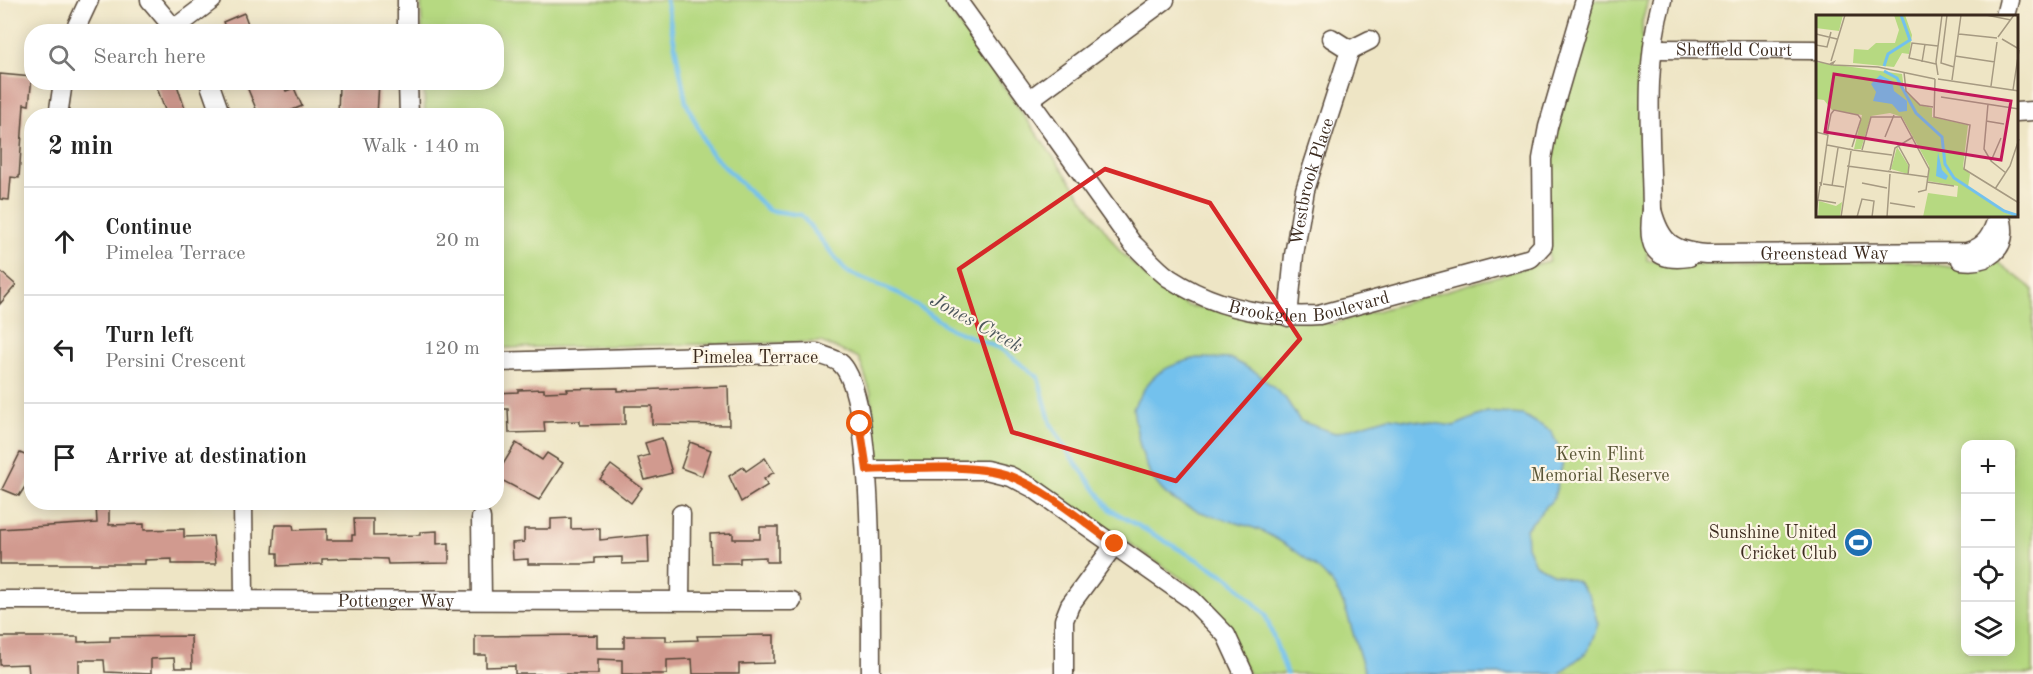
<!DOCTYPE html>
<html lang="en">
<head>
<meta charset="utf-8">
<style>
	:root { --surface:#fff; --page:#f6f6f6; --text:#222; --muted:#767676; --line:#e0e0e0 }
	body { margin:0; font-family:"Old Standard TT",serif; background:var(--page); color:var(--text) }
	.controls { position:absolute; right:18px; bottom:18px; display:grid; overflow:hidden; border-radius:12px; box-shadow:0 3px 15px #0003 }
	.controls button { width:54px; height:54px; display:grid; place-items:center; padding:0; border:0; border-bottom:2px solid var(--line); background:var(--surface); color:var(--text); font:30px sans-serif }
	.stop { position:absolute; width:18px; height:18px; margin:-14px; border:4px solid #ea580c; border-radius:50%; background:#fff }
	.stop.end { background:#ea580c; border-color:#fff; box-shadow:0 2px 6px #0008 }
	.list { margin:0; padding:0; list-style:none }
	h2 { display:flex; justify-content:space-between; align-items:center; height:78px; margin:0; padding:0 24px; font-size:26px }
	h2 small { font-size:20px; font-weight:400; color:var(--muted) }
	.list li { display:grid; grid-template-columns:39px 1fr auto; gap:18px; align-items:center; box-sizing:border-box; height:108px; padding:0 24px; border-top:2px solid var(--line) }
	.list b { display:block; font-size:22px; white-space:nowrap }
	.list p { margin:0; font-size:20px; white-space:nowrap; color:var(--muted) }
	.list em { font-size:20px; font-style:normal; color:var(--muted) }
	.icon { flex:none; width:33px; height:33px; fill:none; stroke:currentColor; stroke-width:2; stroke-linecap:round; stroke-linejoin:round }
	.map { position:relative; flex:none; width:2033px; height:674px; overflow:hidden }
	.search { position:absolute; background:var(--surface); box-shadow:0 3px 15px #0003; left:24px; top:24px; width:480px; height:66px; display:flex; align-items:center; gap:15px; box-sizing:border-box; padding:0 21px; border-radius:24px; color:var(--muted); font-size:22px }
	.panel { position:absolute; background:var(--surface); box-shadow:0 3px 15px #0003; left:24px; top:108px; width:480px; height:402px; border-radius:24px }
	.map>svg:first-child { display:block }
	.green { fill:#b6d981; stroke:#788250; stroke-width:1.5; fill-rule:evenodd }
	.water { fill:#73c1ed; stroke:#577686; stroke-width:1.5 }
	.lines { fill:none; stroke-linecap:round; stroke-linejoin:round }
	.stream { stroke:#73c1ed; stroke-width:4.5 }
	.building { fill:#d19a8f }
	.minor-casing { stroke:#564637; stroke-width:21 }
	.minor { stroke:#fff; stroke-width:18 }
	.route { stroke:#ea580c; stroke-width:8 }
	.marked { fill:none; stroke:#d62828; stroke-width:4.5; stroke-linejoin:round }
	.labels { text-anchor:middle; stroke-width:4.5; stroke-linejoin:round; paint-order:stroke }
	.street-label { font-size:18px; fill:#3b2a1e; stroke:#fcf5e5 }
	.park-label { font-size:18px; fill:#5a5637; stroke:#fcf5e5 }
	.poi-label { font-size:18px; fill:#3b2a1e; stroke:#fcf5e5; text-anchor:end }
	.water-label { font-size:20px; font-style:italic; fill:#4c575c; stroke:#fcf5e5 }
	.inset-river { fill:none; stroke:#73c1ed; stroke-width:3 }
	.inset-road { fill:none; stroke:#a69a82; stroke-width:1.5 }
	.view { fill:#c2185b; fill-opacity:0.15; stroke:#c2185b; stroke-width:3 }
	.inset-edge { fill:none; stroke:#3b2a1e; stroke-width:3 }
</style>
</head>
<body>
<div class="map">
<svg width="2033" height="674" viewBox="0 0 2033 674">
	<rect width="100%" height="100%" fill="#fcf5e5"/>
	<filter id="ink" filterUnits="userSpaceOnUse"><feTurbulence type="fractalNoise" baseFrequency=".0167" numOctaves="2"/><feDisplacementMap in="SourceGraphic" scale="12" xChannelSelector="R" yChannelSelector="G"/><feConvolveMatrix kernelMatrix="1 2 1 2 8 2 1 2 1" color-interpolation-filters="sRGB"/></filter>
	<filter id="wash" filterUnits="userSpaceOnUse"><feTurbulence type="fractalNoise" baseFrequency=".008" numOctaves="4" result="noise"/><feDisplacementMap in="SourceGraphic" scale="24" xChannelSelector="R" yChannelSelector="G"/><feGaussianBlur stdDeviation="1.35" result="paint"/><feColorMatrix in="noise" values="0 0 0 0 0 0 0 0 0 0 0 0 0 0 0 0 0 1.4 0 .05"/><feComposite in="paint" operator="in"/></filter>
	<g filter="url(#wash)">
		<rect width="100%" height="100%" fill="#eee5c5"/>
		<path class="green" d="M421,0H942L1120,251L1156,286L1188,306L1332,324L1549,261L1547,163L1590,0H1648L1642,22L1647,260L1678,265L1910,261L1978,271L1998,262L2033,289V674H1249L1217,613L1193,586L1052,492L968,461L877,460L871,393L859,358L821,342L497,348L496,116L425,115L424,83L496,82V32L422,31ZM1966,444H2010V652H1966Z"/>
		<path class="water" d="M1197,358L1232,359L1257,373L1286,399L1300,421L1335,433L1389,417L1454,426L1487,412L1523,415L1551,431L1564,458L1554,498L1526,529L1527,546L1535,564L1554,574L1577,581L1590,597L1598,624L1588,651L1559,674H1366C1353,644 1351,606 1329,580C1314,562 1276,536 1254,528C1229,520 1178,510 1161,489C1142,467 1137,436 1133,408C1150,374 1161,367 1197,358Z"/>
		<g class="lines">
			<polyline class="stream" points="666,0 686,102 709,151 768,210 801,215 847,272 898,293 951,329 1001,349 1038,377 1051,424 1071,457 1111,510 1231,579 1265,614 1287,674"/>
		</g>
		<g id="blocks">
			<g class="building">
				<polygon points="244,13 251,32 227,32 223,22"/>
				<polygon points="0,74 32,77 29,105 24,104 19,178 11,177 9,200 0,199"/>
				<polygon points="155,82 176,82 186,112 182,113 182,116 167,116"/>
				<polygon points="245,82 282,82 286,91 294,88 302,106 278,116 259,116"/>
				<polygon points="379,82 377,116 338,116 339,84"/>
				<polygon points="0,271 16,285 0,304"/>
				<polygon points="728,386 729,425 652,424 652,406 625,406 625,424 580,425 580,421 544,422 545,432 509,433 508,409 496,409 496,393 518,392 518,390 544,389 544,392 568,391 567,389 618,388 618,391"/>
				<polygon points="662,438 672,473 645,480 638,458 649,455 645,443"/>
				<polygon points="690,442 711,450 702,476 681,468"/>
				<polygon points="516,443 542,460 547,453 563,463 539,500 496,477 496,462 502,466"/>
				<polygon points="20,453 32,458 32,476 19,496 2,489"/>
				<polygon points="765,458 774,472 764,479 768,485 741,502 729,476 743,467 746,471"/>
				<polygon points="611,465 642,488 631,503 600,479"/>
				<polygon points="96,505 109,505 109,525 144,524 144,530 184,529 184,537 213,536 216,564 172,564 172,559 145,560 145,564 0,564 0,529 97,523"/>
				<polygon points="571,518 571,529 600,528 600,540 648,535 649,563 622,564 622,557 595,558 595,563 583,564 528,564 528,559 513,560 512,543 524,542 524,529 551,529 551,519"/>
				<polygon points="354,519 373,519 373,536 420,535 420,532 437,531 437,544 449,543 449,563 388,564 387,559 357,558 322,559 322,564 278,566 278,553 273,553 275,525 293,525 294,530 327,529 327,540 352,540 352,535 355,535"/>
				<polygon points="760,527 778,527 778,562 766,562 766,557 740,558 740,563 711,563 710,534 733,533 733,539 760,539"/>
				<polygon points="597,635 597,648 624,648 624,636 666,636 666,641 698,640 697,636 774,635 774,663 739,664 739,674 693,674 692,659 667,660 667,674 622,674 622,660 598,659 598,674 515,674 515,666 486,667 486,655 475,655 475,636"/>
				<polygon points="191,636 192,668 175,668 174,658 151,659 151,674 105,672 104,660 79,660 79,674 29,674 28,664 0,665 0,637 78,637 78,642 110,641 110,637"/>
			</g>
		</g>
	</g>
	<g filter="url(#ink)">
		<use href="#blocks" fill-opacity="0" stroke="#564637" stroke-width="1.5"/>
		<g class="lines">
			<defs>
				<g id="minor">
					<polyline points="150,0 177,32"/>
					<polyline points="407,0 407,32"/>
					<path id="s1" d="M957,0L1132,243C1144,254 1156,269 1169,278C1215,308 1266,318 1319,315L1531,258L1543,245L1542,159L1548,127L1585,0"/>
					<path d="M1662,0C1643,67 1651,141 1652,210C1647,242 1651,263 1689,257"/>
					<polyline points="2005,16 2009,0"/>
					<polyline points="175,28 212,0"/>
					<polyline points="74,32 89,0"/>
					<polyline points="1331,38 1350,50 1370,40"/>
					<path id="s2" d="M1653,49L1815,50"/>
					<polyline points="209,82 221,116"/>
					<polyline points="408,82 409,116"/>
					<polyline points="1029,100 1165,0"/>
					<polyline points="2016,112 2033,111"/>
					<polyline points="58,116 63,82"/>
					<path id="s3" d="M1652,210C1661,243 1672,251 1706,254L1967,252C1987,247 1992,234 1998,216"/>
					<path d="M1961,260C1988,264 2008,249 2002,221"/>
					<path id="s4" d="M1288,317L1294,255L1305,190L1350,50"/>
					<path d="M496,362L817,353C823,356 833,358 839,362C877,390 870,621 871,674"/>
					<polyline points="867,470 986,470 1010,476 1033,488 1192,600 1226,635 1244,674"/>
					<polyline points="243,502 244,600"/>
					<polyline points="481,518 482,600"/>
					<path id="s5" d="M0,600L792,601"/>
					<polyline points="680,600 681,514"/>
					<polyline points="1064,674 1064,620 1070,605 1115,544"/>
				</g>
			</defs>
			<use href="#minor" class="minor-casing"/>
			<use href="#minor" class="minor"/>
		</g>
	</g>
	<g class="lines" filter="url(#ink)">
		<path class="route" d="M860,424L867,470C905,468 977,463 1010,476C1048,491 1082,521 1115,544"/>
	</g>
	<path class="marked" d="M1105,169L1210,203L1300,339L1176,481L1012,432L959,269Z"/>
	<defs>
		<symbol id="stadium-disc" viewBox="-11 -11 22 22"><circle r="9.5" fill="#1f6fb2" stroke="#fcf5e5"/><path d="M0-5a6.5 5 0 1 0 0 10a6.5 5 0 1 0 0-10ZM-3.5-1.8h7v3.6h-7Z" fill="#fff"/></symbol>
	</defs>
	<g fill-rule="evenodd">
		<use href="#stadium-disc" x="1842" y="526" width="33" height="33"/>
	</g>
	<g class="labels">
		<g class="street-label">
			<text dy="6" stroke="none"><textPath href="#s2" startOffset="81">Sheffield Court</textPath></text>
			<text dy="6" stroke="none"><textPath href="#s4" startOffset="138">Westbrook Place</textPath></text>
			<text dy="6" stroke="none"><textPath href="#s3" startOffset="195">Greenstead Way</textPath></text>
			<text dy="6" stroke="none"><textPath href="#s1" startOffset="498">Brookglen Boulevard</textPath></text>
			<text x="755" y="363">Pimelea Terrace</text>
			<text dy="6" stroke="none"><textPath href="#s5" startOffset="396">Pottenger Way</textPath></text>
		</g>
		<g class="park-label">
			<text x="1600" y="460">Kevin Flint<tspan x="1600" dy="21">Memorial Reserve</tspan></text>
		</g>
		<g class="poi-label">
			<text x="1837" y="538">Sunshine United<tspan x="1837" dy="21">Cricket Club</tspan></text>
		</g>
		<g class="water-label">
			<text transform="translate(977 322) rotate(29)" y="7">Jones Creek</text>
		</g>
	</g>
	<g transform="translate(1816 15)">
		<rect width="202" height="202" fill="#eee5c5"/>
		<path d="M0,0H27L23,16L0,13ZM78,0H89L96,20L93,39L86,38L78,52L37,48L38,34L52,35L60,28H79L83,15ZM0,47L86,59L88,75L104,90L116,93V102L152,110L147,152L154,159L152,172L188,197L202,202H107L112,178L141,182L142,171L112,166L113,151L86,102L74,98L55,101L45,134H38L46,100L16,95L8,85L0,84ZM81,132L92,150V159L75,154ZM3,186L20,191L26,187L24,202L2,201Z" fill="#b6d981"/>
		<path d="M64,60L76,66L78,76L91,86V96L83,97L76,89L57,86L60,77L55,69ZM122,137L126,155L132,161L130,165L120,161Z" fill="#73c1ed"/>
		<path class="inset-river" d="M68,51L72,39L94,25L85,0M68,56L81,63L100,98L126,122L129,149L138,163L188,196L203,201"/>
		<path class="inset-road" d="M131,0L125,48L138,52M170,0L195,5M0,19L21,24M143,19L181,23M182,22L198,0M186,24L203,34M0,30L11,32L15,17M139,41L179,47M0,46L16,50L18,47L14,49M15,46L29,0M106,47L109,29M120,49L93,43L96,28L122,31M17,50L62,52L119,64M88,57L90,76L104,90L117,92M122,60L120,47L126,0M119,64L118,102L154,110L148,154L203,188M122,64L203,76M136,65L145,0M175,71L181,27M197,75L203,35M125,82L203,94M172,89L168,134L175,146L190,158M15,99L18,95L42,100L45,104M170,106L188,109M0,117L12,120L5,171L4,167M11,119L15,99M69,122L78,100M11,130L37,135L33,134M82,130L93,150L92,160M36,132L45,104M37,135L76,140M46,135L55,102H85L113,154L110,175L102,177M175,146L185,123M31,151L76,157L72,156M74,155L79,133L97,122M76,157L112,162M111,167L138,171M46,168L71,173M7,169L28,172M16,171L22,133M179,174L194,151L203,124M2,185L20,188M74,188L99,192M0,197L4,171M25,202L35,136M41,202L46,184L58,186L56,202M71,202L74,159"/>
		<path class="view" d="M18,59L195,86L185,145L9,117Z"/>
		<rect width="202" height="202" class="inset-edge"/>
	</g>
</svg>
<div class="controls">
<button>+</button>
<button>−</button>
<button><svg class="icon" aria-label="locate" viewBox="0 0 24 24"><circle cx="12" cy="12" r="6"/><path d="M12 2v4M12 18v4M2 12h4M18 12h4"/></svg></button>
<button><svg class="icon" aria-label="layers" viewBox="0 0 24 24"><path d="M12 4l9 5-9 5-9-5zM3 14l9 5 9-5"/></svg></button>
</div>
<div class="stop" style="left:860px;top:424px"></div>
<div class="stop end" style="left:1115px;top:544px"></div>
<div class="search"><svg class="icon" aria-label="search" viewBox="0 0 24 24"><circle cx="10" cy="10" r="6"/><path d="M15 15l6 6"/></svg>Search here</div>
<section class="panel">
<h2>2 min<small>Walk · 140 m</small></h2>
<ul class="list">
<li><svg class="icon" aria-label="ahead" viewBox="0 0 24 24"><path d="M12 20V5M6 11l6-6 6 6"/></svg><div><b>Continue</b><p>Pimelea Terrace</p></div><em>20 m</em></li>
<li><svg class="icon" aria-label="left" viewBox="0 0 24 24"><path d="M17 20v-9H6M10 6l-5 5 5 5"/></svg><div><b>Turn left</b><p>Persini Crescent</p></div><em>120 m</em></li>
<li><svg class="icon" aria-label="arrive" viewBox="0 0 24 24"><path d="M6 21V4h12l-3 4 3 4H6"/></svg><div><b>Arrive at destination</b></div></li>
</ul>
</section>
</div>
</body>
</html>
